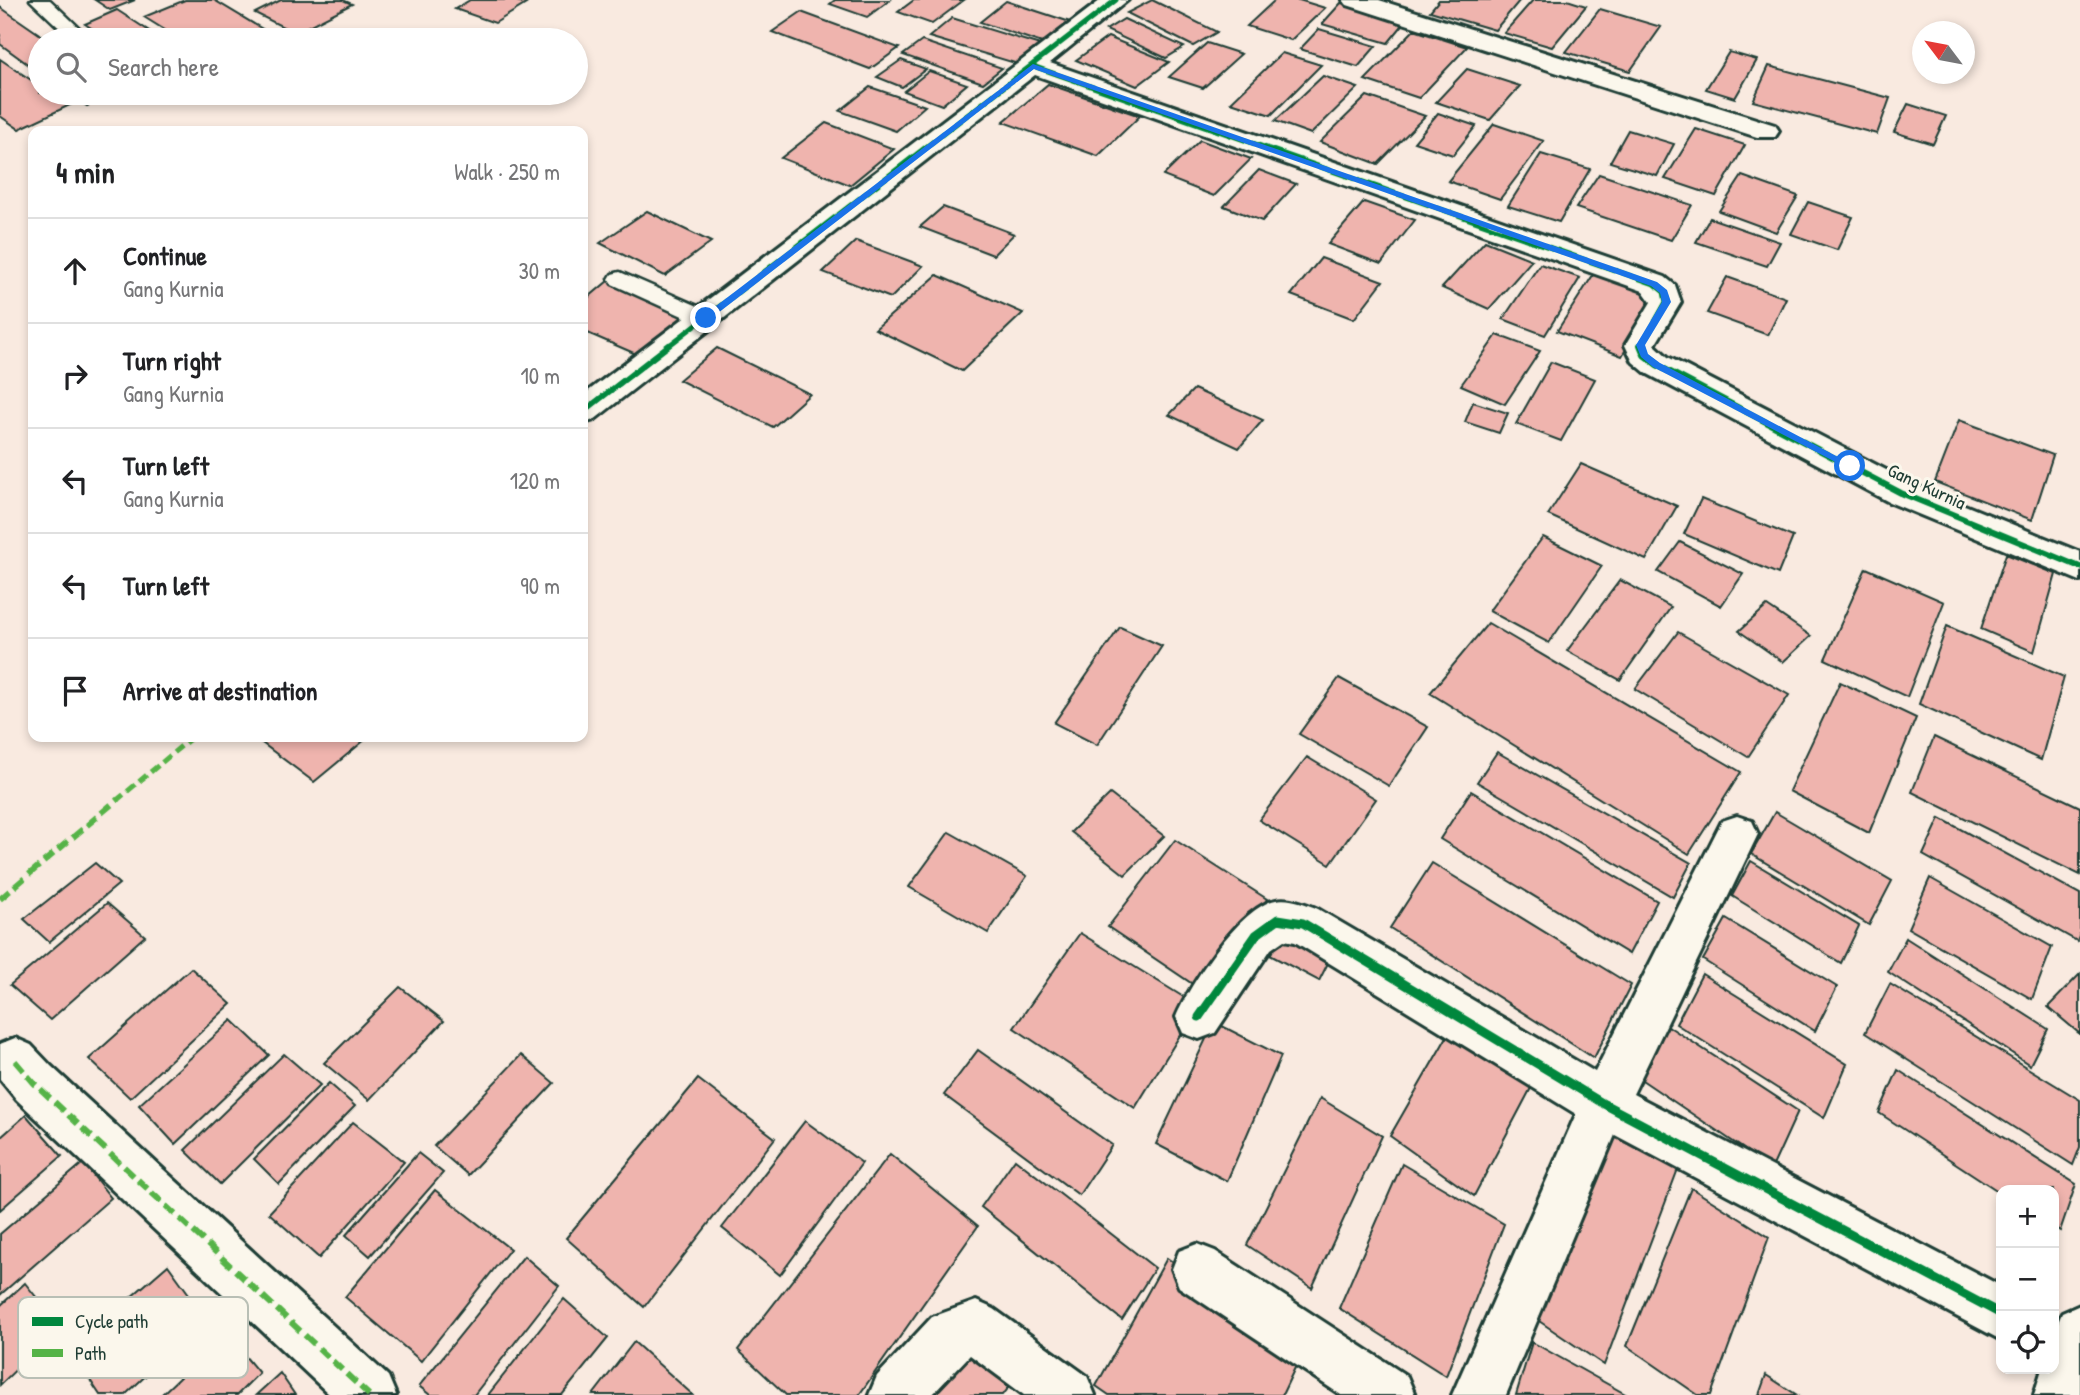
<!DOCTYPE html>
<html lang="en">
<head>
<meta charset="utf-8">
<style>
	:root { --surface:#fff; --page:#f6f6f6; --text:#202124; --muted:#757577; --line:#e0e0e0 }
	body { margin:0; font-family:"Patrick Hand",sans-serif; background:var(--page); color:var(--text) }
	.controls { position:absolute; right:21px; bottom:21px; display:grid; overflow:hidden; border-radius:14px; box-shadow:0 4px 10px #0003 }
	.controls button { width:63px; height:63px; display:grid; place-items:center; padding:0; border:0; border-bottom:2px solid var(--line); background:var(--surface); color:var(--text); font:35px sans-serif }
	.compass { position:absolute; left:1912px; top:21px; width:63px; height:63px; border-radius:50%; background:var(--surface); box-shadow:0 4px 10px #0003; rotate:302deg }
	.stop { position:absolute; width:21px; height:21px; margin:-16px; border:5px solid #1a73e8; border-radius:50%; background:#fff }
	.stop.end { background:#1a73e8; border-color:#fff; box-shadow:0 2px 7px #0008 }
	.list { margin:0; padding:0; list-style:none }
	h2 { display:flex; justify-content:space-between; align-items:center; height:91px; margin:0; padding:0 28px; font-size:30px }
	h2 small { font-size:23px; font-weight:400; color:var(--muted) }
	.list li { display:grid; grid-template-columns:46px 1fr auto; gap:21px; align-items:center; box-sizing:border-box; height:105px; padding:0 28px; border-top:2px solid var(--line) }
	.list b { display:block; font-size:26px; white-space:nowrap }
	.list p { margin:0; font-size:23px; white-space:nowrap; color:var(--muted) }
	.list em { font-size:23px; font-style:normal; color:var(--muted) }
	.icon { flex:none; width:38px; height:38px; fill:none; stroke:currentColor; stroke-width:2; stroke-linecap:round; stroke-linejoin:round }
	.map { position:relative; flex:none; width:2080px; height:1395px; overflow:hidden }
	.search { position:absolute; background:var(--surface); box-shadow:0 4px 10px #0003; left:28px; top:28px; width:560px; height:77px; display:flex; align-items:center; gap:18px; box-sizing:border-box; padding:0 24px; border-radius:38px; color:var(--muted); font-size:26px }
	.panel { position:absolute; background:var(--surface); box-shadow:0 4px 10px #0003; left:28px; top:126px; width:560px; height:616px; border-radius:14px }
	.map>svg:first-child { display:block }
	.building { fill:#efb4ae; stroke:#1f3d34; stroke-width:2 }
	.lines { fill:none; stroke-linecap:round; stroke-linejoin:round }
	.lane-casing { stroke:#1f3d34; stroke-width:5 }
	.street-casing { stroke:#1f3d34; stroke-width:6 }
	.lane { fill:#fbf7ec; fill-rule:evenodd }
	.street { fill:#fbf7ec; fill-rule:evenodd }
	.quiet-far1 { stroke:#55b346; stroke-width:5; stroke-dasharray:10 5; stroke-linecap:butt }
	.quiet { stroke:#55b346; stroke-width:6; stroke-dasharray:13 6; stroke-linecap:butt }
	.cycleway-far2-casing { stroke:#fbf7ec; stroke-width:9 }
	.cycleway-far1-casing { stroke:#fbf7ec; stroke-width:10 }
	.cycleway-casing { stroke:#fbf7ec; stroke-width:13 }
	.cycleway-far2 { stroke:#00873e; stroke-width:5 }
	.cycleway-far1 { stroke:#00873e; stroke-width:6 }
	.cycleway { stroke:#00873e; stroke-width:9 }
	.route { fill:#1a73e8 }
	.labels { text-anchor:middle; stroke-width:6; stroke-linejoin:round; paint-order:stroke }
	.far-street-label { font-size:19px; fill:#1f3d34; stroke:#fbf7ec }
	.key { fill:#fbf7ec; stroke:#b9bfb5; stroke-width:2 }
	.key-label { font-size:19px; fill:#1f3d34 }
</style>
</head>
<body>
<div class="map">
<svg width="2080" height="1395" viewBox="0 0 2080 1395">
	<rect width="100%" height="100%" fill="#f9eae0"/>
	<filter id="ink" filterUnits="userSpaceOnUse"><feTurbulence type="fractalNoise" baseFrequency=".0143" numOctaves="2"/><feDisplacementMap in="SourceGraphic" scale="14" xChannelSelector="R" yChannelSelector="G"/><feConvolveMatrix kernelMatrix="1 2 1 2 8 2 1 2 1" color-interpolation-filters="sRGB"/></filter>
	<g filter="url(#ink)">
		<g class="building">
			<polygon points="95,0 135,0 110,10"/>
			<polygon points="185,0 214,0 279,39 181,40 144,17"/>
			<polygon points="281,0 343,0 352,4 295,33 255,13"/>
			<polygon points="470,0 514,0 526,4 495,23 455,9"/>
			<polygon points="835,0 890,0 867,17 830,4"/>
			<polygon points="914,0 964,0 932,24 898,12"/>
			<polygon points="1152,0 1217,32 1193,46 1127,13"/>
			<polygon points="1275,0 1299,0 1325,8 1291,40 1247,26"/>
			<polygon points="1439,0 1520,0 1495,30 1430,11"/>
			<polygon points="1533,0 1567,0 1586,6 1552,47 1504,33"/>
			<polygon points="1006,1 1070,22 1045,44 980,22"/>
			<polygon points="1341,3 1406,21 1388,43 1322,24"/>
			<polygon points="0,7 48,40 40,40 40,73 0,44"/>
			<polygon points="1600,9 1661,27 1630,71 1566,52"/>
			<polygon points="117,10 163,40 110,40 85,24"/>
			<polygon points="801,12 899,48 870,69 772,32"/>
			<polygon points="952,18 1040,45 1018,64 929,37"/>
			<polygon points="1124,19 1184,47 1166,58 1106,30"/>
			<polygon points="1319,29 1376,46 1358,67 1300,49"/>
			<polygon points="1414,30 1467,47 1419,98 1365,80"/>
			<polygon points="1108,37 1169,62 1137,86 1076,60"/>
			<polygon points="922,41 1002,68 983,83 903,55"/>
			<polygon points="1207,43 1241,54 1203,88 1169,77"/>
			<polygon points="1729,52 1757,60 1735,98 1706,89"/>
			<polygon points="1282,53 1321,65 1271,115 1231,102"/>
			<polygon points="0,59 40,86 40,93 50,93 70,105 19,129 0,116"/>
			<polygon points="901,60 926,69 902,87 877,77"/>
			<polygon points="1769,66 1890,98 1877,134 1753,101"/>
			<polygon points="1467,69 1520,86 1490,120 1436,102"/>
			<polygon points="929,71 967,84 942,105 904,91"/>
			<polygon points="1323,76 1358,88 1311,134 1275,121"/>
			<polygon points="1048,84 1140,116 1098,156 1003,122"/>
			<polygon points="870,87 925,106 896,131 840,111"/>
			<polygon points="68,93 117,93 87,106"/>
			<polygon points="1367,96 1425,116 1378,164 1320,142"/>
			<polygon points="1908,104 1946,116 1933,144 1894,132"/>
			<polygon points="1438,113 1476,126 1453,155 1414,142"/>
			<polygon points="826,123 894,149 850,185 781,158"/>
			<polygon points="1494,124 1544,141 1500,199 1448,181"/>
			<polygon points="1696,129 1745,145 1716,196 1665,179"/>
			<polygon points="1628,130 1674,144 1657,176 1610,162"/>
			<polygon points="1200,140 1251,159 1214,196 1163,176"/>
			<polygon points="1541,154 1590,169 1559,222 1508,206"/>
			<polygon points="1259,170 1296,184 1262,221 1224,206"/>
			<polygon points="1599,174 1692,205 1671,240 1576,208"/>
			<polygon points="1742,176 1798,196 1776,232 1719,211"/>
			<polygon points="1364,202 1415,220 1381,264 1328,244"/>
			<polygon points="1808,202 1853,217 1837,250 1791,234"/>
			<polygon points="943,207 1014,234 993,255 920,227"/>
			<polygon points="647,211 711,242 665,276 600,243"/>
			<polygon points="1710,218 1780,242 1767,266 1696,242"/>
			<polygon points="856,241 923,266 891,298 823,272"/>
			<polygon points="1485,241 1532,260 1489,309 1442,288"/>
			<polygon points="1321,258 1383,281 1354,319 1291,295"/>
			<polygon points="1540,264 1580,278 1545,335 1503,319"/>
			<polygon points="1595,272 1658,295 1622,356 1557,331"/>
			<polygon points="937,275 1023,313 962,371 875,329"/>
			<polygon points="1727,277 1786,298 1768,335 1707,313"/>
			<polygon points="608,281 691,316 643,357 583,331 583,302"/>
			<polygon points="1497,335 1540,351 1505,404 1461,385"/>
			<polygon points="717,348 810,394 773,427 679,380"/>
			<polygon points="1551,362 1595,379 1561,441 1516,424"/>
			<polygon points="1194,389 1263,420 1239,448 1169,415"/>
			<polygon points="1473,402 1508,413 1499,433 1465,422"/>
			<polygon points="1959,420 2053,455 2032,520 1935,482"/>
			<polygon points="1581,464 1677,506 1646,560 1548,515"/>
			<polygon points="1701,499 1793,537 1778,574 1684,534"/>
			<polygon points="1543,537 1602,566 1549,643 1489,611"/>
			<polygon points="1680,542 1743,574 1721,606 1658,572"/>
			<polygon points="2006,554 2056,574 2034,652 1981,629"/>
			<polygon points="1866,568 1944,602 1907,697 1825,659"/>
			<polygon points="1620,580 1671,607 1620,680 1567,651"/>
			<polygon points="1767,606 1811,636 1783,662 1739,631"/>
			<polygon points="1488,623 1741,772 1689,854 1430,693"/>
			<polygon points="1947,626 2064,677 2041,760 1919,704"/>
			<polygon points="1120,627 1162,646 1097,745 1054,723"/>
			<polygon points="1678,632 1789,695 1748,757 1635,689"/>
			<polygon points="1339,678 1428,727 1389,786 1299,734"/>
			<polygon points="1840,682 1916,718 1869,833 1789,791"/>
			<polygon points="254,737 364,737 366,739 314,782"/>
			<polygon points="1934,737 2080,807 2080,875 1912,792"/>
			<polygon points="1497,752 1691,863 1673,897 1477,782"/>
			<polygon points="1307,757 1376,799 1330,864 1259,820"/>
			<polygon points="1471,791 1657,901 1629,954 1440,839"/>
			<polygon points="1110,794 1164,836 1125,875 1071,832"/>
			<polygon points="1775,812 1892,881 1869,925 1751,854"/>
			<polygon points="1940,818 2080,894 2080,933 2077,941 1923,855"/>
			<polygon points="949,832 1027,876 988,933 909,887"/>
			<polygon points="1175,840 1267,899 1203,991 1108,927"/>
			<polygon points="1751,861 1859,926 1841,963 1732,896"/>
			<polygon points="95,863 119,884 49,942 24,919"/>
			<polygon points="1432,863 1631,985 1594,1058 1390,928"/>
			<polygon points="1930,878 2052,947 2032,999 1908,928"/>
			<polygon points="107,903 145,936 50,1020 10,985"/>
			<polygon points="1726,919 1837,987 1815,1031 1703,960"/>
			<polygon points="1288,923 1336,947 1319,981 1270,955"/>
			<polygon points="1080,933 1198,1006 1135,1108 1014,1028"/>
			<polygon points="1906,938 2048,1029 2030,1065 1888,972"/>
			<polygon points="191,968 231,1004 130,1098 89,1059"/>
			<polygon points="1702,974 1847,1064 1824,1118 1676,1024"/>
			<polygon points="2080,974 2080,1034 2048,1007"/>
			<polygon points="1890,984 2080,1100 2080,1147 2073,1165 1865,1033"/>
			<polygon points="400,987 444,1021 369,1100 324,1063"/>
			<polygon points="232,1020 269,1055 175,1144 139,1105"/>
			<polygon points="1214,1022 1281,1056 1227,1181 1156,1144"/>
			<polygon points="1668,1026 1798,1111 1772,1168 1639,1078"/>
			<polygon points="1448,1035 1531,1088 1474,1196 1390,1136"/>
			<polygon points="978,1050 1112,1145 1079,1195 944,1095"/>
			<polygon points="284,1054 320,1085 220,1184 185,1150"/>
			<polygon points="521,1055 554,1083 468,1175 434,1146"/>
			<polygon points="1898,1070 2076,1184 2060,1231 2054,1227 2054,1190 2001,1193 1879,1113"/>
			<polygon points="698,1079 775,1138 644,1307 566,1238"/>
			<polygon points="329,1083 355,1106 279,1184 254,1159"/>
			<polygon points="1320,1098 1382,1136 1312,1288 1247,1245"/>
			<polygon points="26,1115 62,1156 0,1210 0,1138"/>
			<polygon points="805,1121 862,1163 780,1275 722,1228"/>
			<polygon points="353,1122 404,1162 319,1258 269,1213"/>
			<polygon points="1611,1129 1678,1169 1604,1365 1533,1317"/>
			<polygon points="418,1153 443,1173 370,1256 346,1235"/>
			<polygon points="890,1154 978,1226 859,1395 786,1395 738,1350"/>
			<polygon points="1015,1159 1155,1268 1122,1320 981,1207"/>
			<polygon points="83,1163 111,1198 0,1295 0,1234"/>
			<polygon points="1402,1164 1504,1224 1446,1376 1339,1308"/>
			<polygon points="1691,1188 1769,1237 1711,1395 1698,1395 1627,1346"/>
			<polygon points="435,1190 510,1249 421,1361 345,1297"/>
			<polygon points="524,1256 559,1286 474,1395 430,1395 419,1386"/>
			<polygon points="1167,1258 1302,1353 1282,1395 1109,1395 1096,1386"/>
			<polygon points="168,1265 207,1319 125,1395 100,1395 70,1350"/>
			<polygon points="25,1283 60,1327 0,1385 0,1306"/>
			<polygon points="564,1299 608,1338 562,1395 488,1395"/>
			<polygon points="226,1333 259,1373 237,1395 161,1395"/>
			<polygon points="634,1342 693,1395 593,1395"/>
			<polygon points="1532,1342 1627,1395 1516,1395"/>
			<polygon points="966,1347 1009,1387 1003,1395 930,1395"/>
			<polygon points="280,1373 295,1395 256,1395"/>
			<polygon points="1766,1375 1797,1395 1759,1395"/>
		</g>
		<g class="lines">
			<defs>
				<g id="lane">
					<polygon points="30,0 50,0 92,40 72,40"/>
					<polygon points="620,272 714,313 718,318 714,323 698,323 612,284 609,279 612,274"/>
				</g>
				<g id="street">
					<polygon points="1101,0 1128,0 1050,63 1665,277 1675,285 1681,302 1655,345 1668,357 1913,484 2080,552 2080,581 1889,502 1646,373 1633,362 1625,345 1651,302 1643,291 1035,75 594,420 583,423 583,395"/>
					<polygon points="1343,0 1379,0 1775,125 1779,131 1775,137 1757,137 1347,5"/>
					<path d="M1737,816L1752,821L1758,834L1633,1094L2001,1286V1340L1615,1135L1506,1395H1452L1576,1114L1295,942L1284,940L1271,949L1215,1033L1199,1039L1183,1033L1176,1017C1190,984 1240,907 1276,900C1289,897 1306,904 1318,909L1595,1072L1722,821Z"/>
					<polygon points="15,1038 31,1045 51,1066 388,1376 396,1395 330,1395 17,1100 0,1079 0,1044"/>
					<polygon points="1197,1244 1215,1251 1407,1376 1415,1395 1341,1395 1179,1287 1172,1269 1179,1251"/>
					<polygon points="976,1301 994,1309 1087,1376 1095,1395 1024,1395 970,1355 932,1395 869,1395 877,1376 932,1317"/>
					<polygon points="2080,1305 2080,1395 2034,1395 2042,1369 2054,1369 2054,1332 2062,1313"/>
				</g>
			</defs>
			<use href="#lane" class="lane-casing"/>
			<use href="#street" class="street-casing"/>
			<use href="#lane" class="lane"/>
			<use href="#street" class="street"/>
			<polyline class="quiet-far1" points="116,801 192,737"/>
			<g class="quiet">
				<polyline points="0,899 118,799"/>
				<polyline points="15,1061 34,1083 369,1395"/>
			</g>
			<defs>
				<g id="cycleway-far2">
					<polyline points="1033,66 1654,284 1664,292 1666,302 1641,347"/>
					<polyline points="667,347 1116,0"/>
				</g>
				<g id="cycleway-far1">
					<polyline points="1640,345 1644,355 1657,365 1901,493 2080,567"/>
					<polyline points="583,412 669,345"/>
				</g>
				<polyline id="cycleway" points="1199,1017 1256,935 1278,919 1303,923 1604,1104 2001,1314"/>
			</defs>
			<use href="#cycleway-far2" class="cycleway-far2-casing"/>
			<use href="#cycleway-far1" class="cycleway-far1-casing"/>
			<use href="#cycleway" class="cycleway-casing"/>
			<use href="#cycleway-far2" class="cycleway-far2"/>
			<use href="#cycleway-far1" class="cycleway-far1"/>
			<use href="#cycleway" class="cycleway"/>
		</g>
	</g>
	<polygon class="route" points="1033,64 1657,282 1667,290 1671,302 1645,345 1648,354 1660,363 1855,466 1847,468 1653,367 1641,357 1636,345 1662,302 1660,293 1651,286 1034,69 709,320 703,320 703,316"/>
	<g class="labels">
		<g class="far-street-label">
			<text transform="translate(1927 486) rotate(25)" y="7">Gang Kurnia</text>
		</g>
	</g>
	<rect x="18" y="1297" width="230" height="81" rx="10" class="key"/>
	<rect x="32" y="1317" width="31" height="9" fill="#00873e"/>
	<rect x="32" y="1349" width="31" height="8" fill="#55b346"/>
	<g class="key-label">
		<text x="75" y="1328">Cycle path</text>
		<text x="75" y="1360">Path</text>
	</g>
</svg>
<div class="controls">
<button>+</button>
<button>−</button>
<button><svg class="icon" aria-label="locate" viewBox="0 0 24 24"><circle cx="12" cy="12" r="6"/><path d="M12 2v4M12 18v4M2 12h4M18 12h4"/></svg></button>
</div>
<svg class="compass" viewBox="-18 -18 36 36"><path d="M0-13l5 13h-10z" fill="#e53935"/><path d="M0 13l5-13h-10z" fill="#757577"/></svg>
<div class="stop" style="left:1850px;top:466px"></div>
<div class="stop end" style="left:706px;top:318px"></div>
<div class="search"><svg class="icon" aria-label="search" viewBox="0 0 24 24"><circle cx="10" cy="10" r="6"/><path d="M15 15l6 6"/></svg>Search here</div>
<section class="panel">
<h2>4 min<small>Walk · 250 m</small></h2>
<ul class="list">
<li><svg class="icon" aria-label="ahead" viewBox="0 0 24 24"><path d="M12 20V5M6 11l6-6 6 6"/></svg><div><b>Continue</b><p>Gang Kurnia</p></div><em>30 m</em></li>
<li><svg class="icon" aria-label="right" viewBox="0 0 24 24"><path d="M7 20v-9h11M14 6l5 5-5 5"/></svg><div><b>Turn right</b><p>Gang Kurnia</p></div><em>10 m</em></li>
<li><svg class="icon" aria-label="left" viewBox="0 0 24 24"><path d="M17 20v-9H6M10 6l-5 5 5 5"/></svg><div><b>Turn left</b><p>Gang Kurnia</p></div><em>120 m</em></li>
<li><svg class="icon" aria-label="left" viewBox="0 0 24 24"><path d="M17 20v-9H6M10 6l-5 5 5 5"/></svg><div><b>Turn left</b></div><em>90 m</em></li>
<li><svg class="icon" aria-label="arrive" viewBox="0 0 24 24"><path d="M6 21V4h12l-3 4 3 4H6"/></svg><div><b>Arrive at destination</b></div></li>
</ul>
</section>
</div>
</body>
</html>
